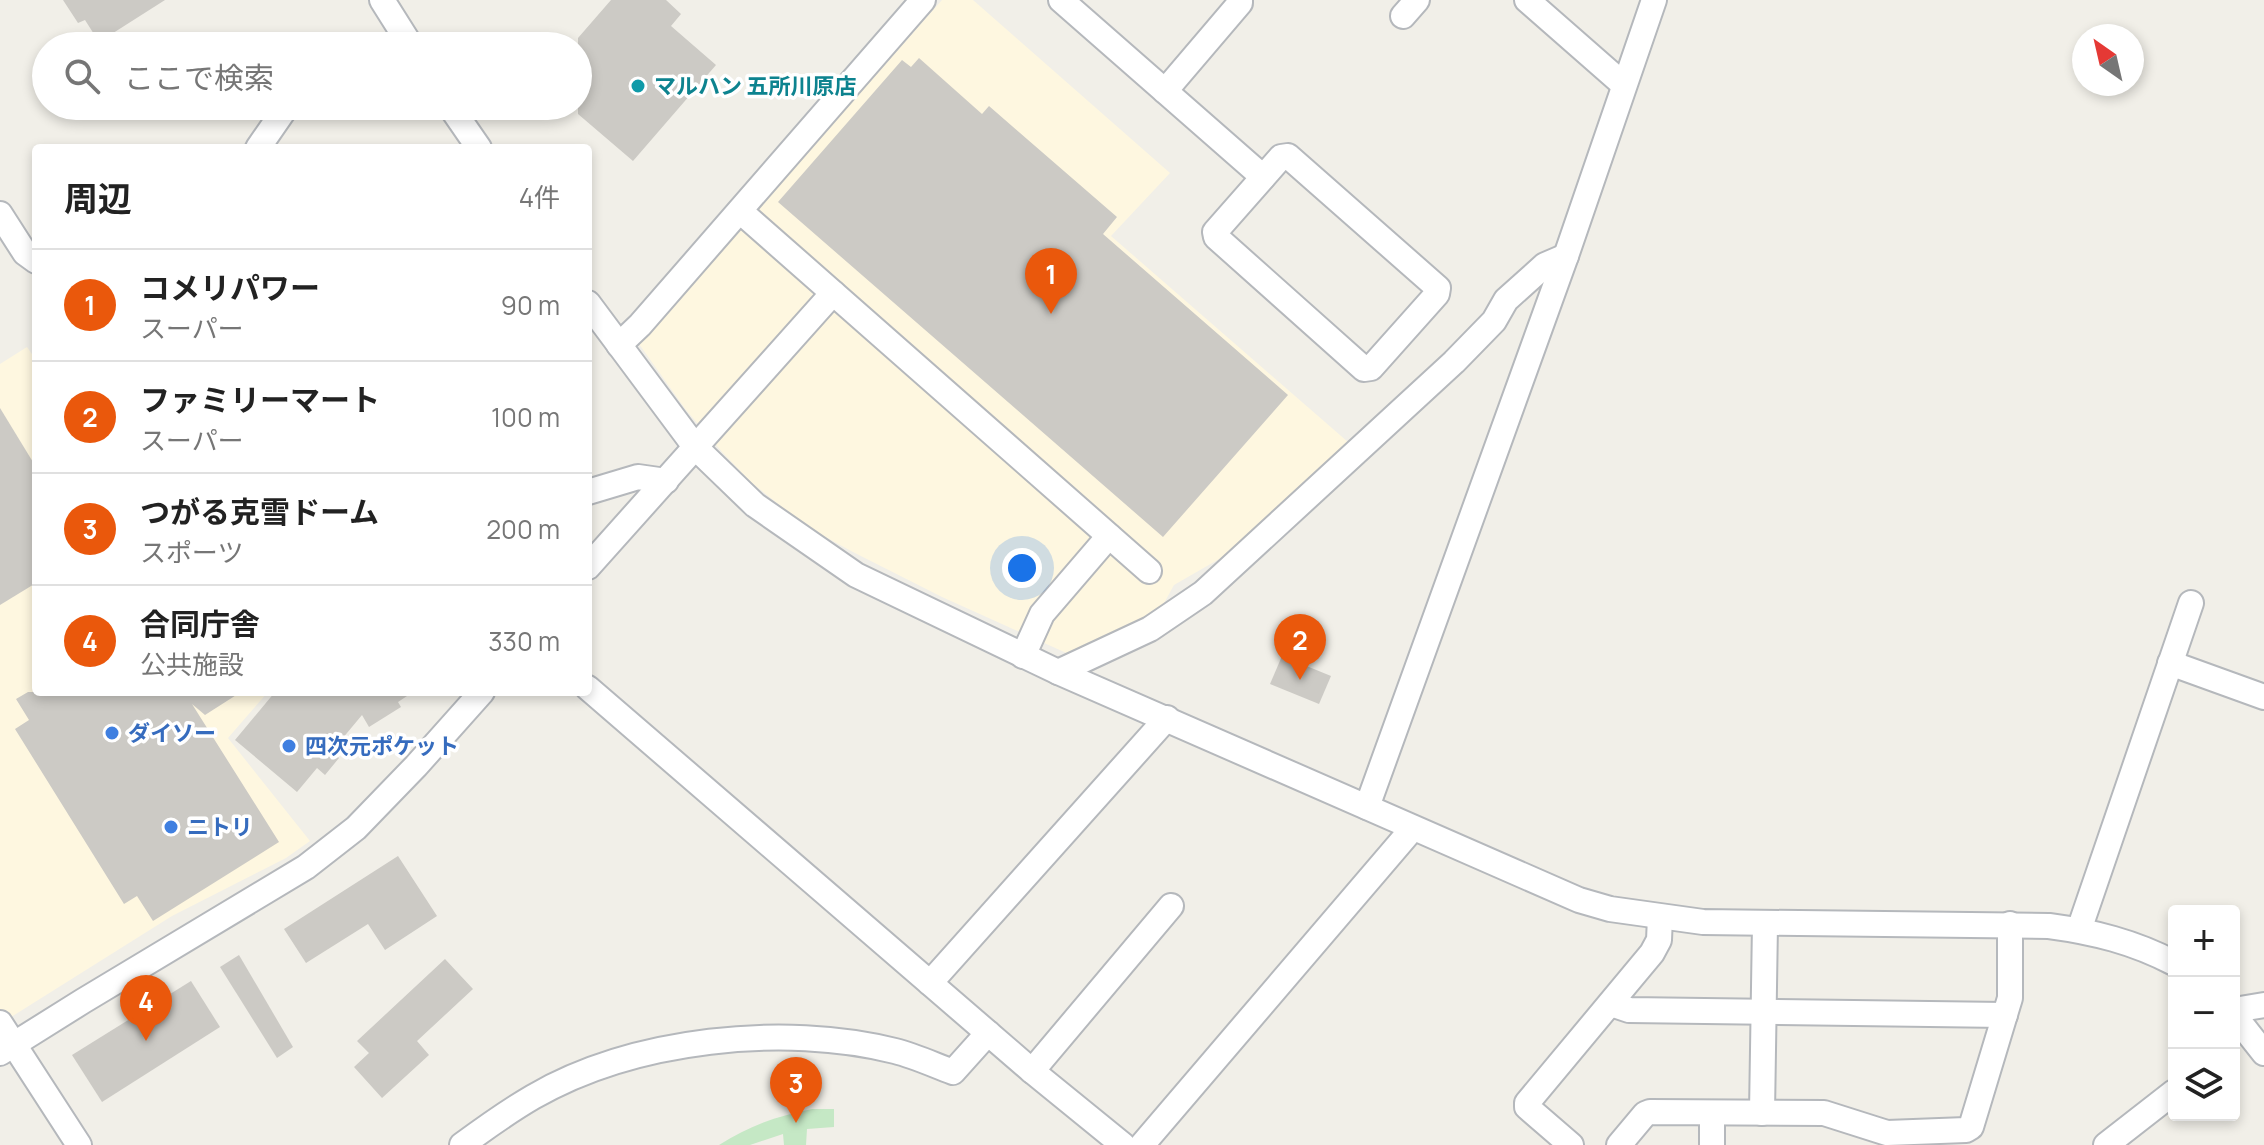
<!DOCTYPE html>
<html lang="ja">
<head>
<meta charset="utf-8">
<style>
	:root { --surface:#fff; --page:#f2f2f2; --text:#222; --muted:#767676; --line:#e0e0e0; --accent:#ea580c }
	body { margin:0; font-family:Manrope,"Noto Sans JP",sans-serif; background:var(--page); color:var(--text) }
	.controls { position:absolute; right:24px; bottom:24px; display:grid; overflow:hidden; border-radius:8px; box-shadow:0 4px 12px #0003 }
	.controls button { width:72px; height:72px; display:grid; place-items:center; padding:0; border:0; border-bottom:2px solid var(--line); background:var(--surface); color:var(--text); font:40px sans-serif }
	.compass { position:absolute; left:2072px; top:24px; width:72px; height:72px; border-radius:50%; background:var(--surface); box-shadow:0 4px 12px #0003; rotate:326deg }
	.you { position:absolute; left:1022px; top:568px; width:28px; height:28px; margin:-20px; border:6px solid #fff; border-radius:50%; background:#1a73e8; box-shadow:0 0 0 12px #1a73e833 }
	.badge { display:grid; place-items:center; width:52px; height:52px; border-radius:50%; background:var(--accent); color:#fff; font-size:26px; font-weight:700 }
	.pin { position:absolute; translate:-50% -66px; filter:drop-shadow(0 2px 4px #0008) }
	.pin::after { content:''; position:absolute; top:42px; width:28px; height:24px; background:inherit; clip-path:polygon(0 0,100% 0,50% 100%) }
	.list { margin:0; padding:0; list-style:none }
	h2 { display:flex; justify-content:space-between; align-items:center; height:104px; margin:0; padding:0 32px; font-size:34px }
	h2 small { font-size:26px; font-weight:400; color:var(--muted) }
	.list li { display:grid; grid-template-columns:52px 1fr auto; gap:24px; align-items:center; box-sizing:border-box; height:112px; padding:0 32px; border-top:2px solid var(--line) }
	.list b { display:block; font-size:30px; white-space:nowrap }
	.list p { margin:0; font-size:26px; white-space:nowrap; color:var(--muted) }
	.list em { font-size:26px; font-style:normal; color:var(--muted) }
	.icon { flex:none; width:44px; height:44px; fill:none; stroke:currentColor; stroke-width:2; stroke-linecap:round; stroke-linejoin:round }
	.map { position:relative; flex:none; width:2264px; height:1145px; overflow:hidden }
	.search { position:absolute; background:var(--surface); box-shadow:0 4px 12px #0003; left:32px; top:32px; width:560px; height:88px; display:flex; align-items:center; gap:20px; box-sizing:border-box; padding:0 28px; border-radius:44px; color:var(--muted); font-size:30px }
	.panel { position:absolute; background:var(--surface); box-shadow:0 4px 12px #0003; left:32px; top:144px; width:560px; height:552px; border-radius:8px }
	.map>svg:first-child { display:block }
	.commercial { fill:#fef7e0 }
	.green { fill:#c5e8c5 }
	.building { fill:#cccac5 }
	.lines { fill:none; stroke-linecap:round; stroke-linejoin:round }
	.minor-casing { stroke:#b5b8bc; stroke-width:28 }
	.minor { stroke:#fff; stroke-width:24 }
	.culture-dot { fill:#0f9aa8; stroke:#fff; stroke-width:3 }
	.shop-dot { fill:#3f7fe0; stroke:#fff; stroke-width:3 }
	.labels { text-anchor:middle; stroke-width:7; stroke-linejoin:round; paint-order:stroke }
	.culture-label { font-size:22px; font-weight:bold; fill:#0d838f; stroke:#fff; text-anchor:start }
	.shop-label { font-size:22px; font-weight:bold; fill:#366cbe; stroke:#fff; text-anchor:start }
</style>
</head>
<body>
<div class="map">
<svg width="2264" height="1145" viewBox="0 0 2264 1145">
	<rect width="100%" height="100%" fill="#f1efe8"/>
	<g class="commercial">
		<polygon points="942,0 973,0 1170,173 1111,236 1348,442 1254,539 1174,585 1158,614 1073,656 942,597 851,551 822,535 787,511 752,483 723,453 686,410 639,344"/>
		<polygon points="27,347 36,360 36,692 268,692 228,738 310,841 286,858 172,916 0,1024 0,364"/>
	</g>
	<path class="green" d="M812,1109H834V1127L807,1129L806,1145H784L783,1134L750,1145H719C749,1126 777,1116 812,1109Z"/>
	<g class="building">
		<polygon points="63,0 165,0 99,42 85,20 78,23"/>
		<polygon points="611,0 666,0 681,14 671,26 716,65 633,161 578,114 578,38"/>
		<polygon points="919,58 982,114 989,106 1117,217 1103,234 1288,395 1163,537 778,202 902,60 911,67"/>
		<polygon points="0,408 36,467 36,583 0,605"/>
		<polygon points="1282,656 1331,676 1319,704 1270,684"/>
		<polygon points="28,692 241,692 205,715 192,704 279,842 153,921 137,896 124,904 15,729 29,720 16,699"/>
		<polygon points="275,692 413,692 398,702 401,707 369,727 362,715 332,751 339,758 325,775 317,768 297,792 235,740"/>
		<polygon points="398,856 437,916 385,950 368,924 306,963 284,929"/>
		<polygon points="239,955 293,1047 277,1058 220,967"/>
		<polygon points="445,959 473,989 417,1041 429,1055 382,1098 354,1067 369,1053 357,1041"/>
		<polygon points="191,981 220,1027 102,1102 72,1055"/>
	</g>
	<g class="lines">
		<defs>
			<g id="minor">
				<polyline points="382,0 411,46"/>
				<polyline points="1061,0 1263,177"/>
				<polyline points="1527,0 1624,85"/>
				<polyline points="1403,16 1417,0"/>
				<polyline points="1165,91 1240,3 1240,0"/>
				<polyline points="450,106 479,148"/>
				<polyline points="258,148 287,106"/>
				<polygon points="1288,156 1438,288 1437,294 1371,368 1364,369 1216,237 1215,232 1281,157"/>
				<polyline points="740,211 1149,571"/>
				<polyline points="0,214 25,253 36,261"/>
				<path d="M588,303L696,448L755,505L856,575L1058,672L1579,900L1610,909L1703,922L2049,926C2094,932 2134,942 2174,963"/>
				<polyline points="619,345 640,325 923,0"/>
				<polyline points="588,492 638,477 666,481"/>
				<polyline points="588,567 833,293"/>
				<polyline points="1023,656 1042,614 1109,536"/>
				<polyline points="2170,663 2264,697"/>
				<polyline points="1058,672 1150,629 1203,593 1454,362 1494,321 1506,300 1545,265 1566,256"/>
				<polyline points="588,688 1032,1071 1123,1145"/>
				<polyline points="1367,807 1566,256 1654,0"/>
				<polyline points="2079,930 2191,603"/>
				<polyline points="930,983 1167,718"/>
				<polyline points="1611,1004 1629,1010 2005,1015"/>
				<polyline points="2234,1010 2264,1005"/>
				<polyline points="2234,1015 2264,1053"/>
				<polyline points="0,1023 79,1145"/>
				<polyline points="0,1053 83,1001 306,867 356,828 416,766 482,692"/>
				<polyline points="1032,1071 1171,906"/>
				<polyline points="1762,1113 1765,924"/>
				<polyline points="1712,1114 1712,1145"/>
				<path d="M462,1145C485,1128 509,1111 533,1097C633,1039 784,1023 895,1051C915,1056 934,1065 953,1072L988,1033"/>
				<polyline points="1142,1145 1413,828"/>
				<polyline points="1571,1145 1527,1107 1527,1103 1652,953 1659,940 1660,917"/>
				<polyline points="1619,1145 1645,1114 1650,1112 1824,1113 1887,1133 1966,1130 1971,1127 2010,998 2010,924"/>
				<polyline points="2106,1145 2174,1092"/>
			</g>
		</defs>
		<use href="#minor" class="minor-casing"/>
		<use href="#minor" class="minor"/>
	</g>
	<circle class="culture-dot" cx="638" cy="86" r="8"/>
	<g class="shop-dot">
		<circle cx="112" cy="733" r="8"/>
		<circle cx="289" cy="746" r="8"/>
		<circle cx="171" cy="827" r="8"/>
	</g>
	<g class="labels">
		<g class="culture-label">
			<text x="654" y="94">マルハン 五所川原店</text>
		</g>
		<g class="shop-label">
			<text x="128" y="741">ダイソー</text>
			<text x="305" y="754">四次元ポケット</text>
			<text x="187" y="835">ニトリ</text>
		</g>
	</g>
</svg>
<div class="controls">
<button>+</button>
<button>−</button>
<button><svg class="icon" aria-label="layers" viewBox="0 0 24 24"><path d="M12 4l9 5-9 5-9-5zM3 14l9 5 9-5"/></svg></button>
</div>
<svg class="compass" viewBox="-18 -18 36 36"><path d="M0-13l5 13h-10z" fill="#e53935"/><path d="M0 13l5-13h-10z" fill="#767676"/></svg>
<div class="you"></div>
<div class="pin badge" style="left:1051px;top:314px">1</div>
<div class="pin badge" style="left:1300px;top:680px">2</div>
<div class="pin badge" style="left:796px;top:1123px">3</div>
<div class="pin badge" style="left:146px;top:1041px">4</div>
<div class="search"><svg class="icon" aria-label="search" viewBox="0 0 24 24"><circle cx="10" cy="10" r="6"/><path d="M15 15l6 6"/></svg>ここで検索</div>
<section class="panel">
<h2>周辺<small>4件</small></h2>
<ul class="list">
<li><span class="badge">1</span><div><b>コメリパワー</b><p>スーパー</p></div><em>90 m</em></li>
<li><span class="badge">2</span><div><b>ファミリーマート</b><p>スーパー</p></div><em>100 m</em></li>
<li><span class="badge">3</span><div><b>つがる克雪ドーム</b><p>スポーツ</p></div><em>200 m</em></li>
<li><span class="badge">4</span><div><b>合同庁舎</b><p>公共施設</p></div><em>330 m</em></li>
</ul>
</section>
</div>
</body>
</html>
